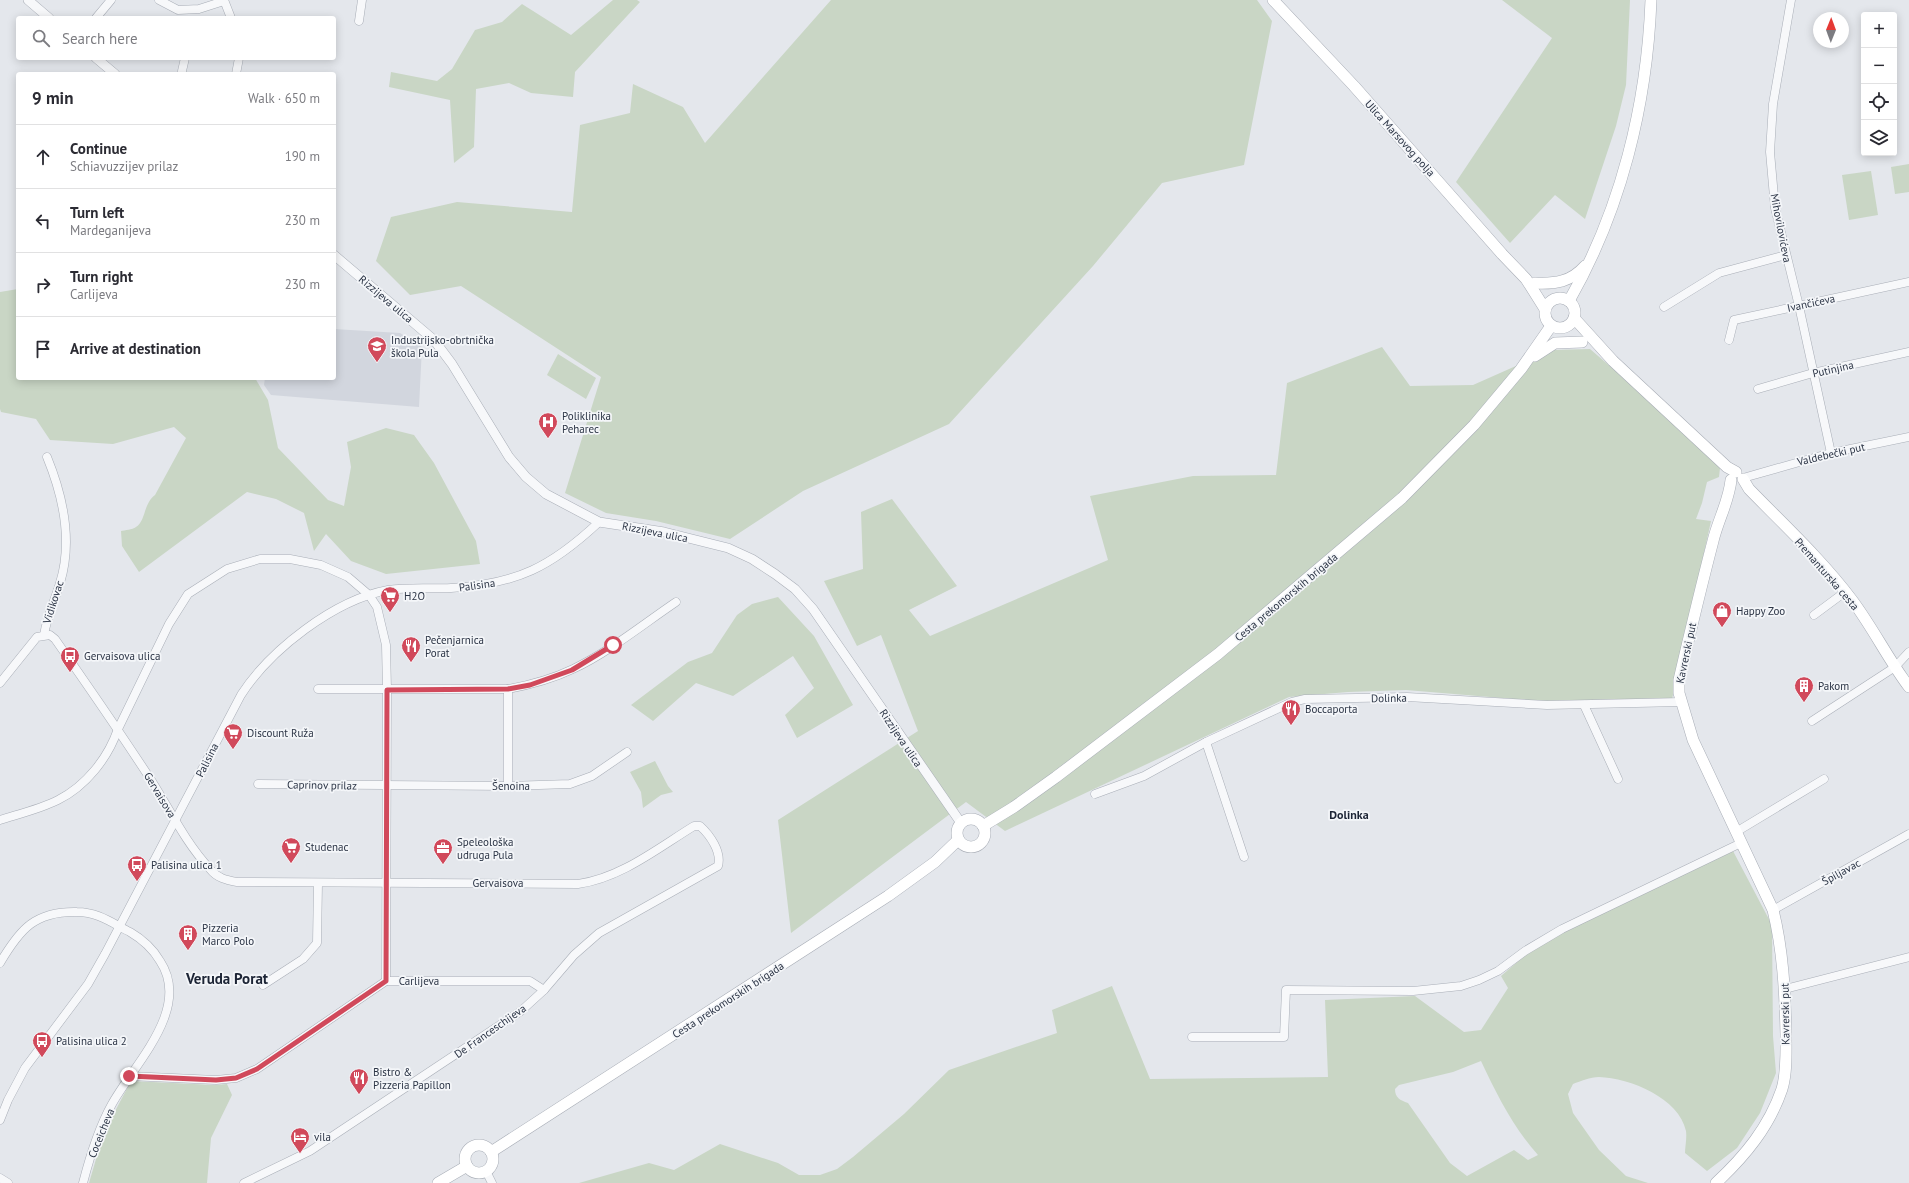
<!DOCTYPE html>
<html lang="en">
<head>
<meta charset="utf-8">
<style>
	:root { --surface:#fff; --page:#f2f2f3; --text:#2b2b33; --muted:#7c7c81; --line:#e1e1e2 }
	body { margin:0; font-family:"PT Sans",sans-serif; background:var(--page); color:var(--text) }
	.controls { position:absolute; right:12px; top:12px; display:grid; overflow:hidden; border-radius:4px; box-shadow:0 2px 10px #0003 }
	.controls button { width:36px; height:36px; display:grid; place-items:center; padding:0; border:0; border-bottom:1px solid var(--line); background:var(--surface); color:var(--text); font:20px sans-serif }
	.compass { position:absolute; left:1813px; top:12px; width:36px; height:36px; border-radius:50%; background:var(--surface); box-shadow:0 2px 10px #0003; rotate:1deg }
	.stop { position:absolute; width:12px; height:12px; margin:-9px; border:3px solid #d1495b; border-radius:50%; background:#fff }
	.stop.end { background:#d1495b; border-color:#fff; box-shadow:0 1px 4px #0008 }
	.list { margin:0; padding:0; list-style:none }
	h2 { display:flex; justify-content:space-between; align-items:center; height:52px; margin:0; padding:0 16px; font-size:17px }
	h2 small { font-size:13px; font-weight:400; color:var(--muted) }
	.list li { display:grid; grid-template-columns:26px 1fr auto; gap:12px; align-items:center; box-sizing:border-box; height:64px; padding:0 16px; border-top:1px solid var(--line) }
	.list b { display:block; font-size:15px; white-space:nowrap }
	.list p { margin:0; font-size:13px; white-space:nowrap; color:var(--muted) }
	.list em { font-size:13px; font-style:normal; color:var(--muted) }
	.icon { flex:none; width:22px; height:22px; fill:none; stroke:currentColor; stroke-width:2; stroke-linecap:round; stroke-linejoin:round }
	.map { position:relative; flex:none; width:1909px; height:1183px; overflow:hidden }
	.search { position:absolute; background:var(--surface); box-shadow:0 2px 10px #0003; left:16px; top:16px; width:320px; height:44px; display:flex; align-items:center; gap:10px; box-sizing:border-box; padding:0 14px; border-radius:4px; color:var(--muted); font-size:15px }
	.panel { position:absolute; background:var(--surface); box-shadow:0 2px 10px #0003; left:16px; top:72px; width:320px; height:308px; border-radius:4px }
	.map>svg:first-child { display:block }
	.built { fill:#d2d6de }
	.green { fill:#c9d6c5; fill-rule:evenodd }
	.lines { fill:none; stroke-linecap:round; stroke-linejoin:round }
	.minor-casing { stroke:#a9aeb7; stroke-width:9 }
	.tertiary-casing { stroke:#a9aeb7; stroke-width:10 }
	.secondary-casing { stroke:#a9aeb7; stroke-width:12 }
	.minor { stroke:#f7f8fa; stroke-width:8 }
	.tertiary { stroke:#f7f8fa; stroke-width:9 }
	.secondary { stroke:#fff; stroke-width:11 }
	.route { stroke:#d1495b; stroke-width:5 }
	.labels { text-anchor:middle; stroke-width:3.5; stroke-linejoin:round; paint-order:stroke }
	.street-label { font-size:11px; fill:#2b3445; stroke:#f4f6f9 }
	.poi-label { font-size:11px; fill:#2b3445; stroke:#f4f6f9; text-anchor:start }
	.neighbourhood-label { font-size:12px; font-weight:bold; fill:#1d2536; stroke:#f4f6f9 }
	.district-label { font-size:15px; font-weight:bold; fill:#1d2536; stroke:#f4f6f9 }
</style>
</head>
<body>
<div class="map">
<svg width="1909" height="1183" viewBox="0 0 1909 1183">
	<rect width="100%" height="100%" fill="#e4e7ec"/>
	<polygon class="built" points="334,329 400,333 422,347 419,407 271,395 264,385 265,378 334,378"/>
	<g class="green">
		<polygon points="613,0 637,0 640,2 575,72 573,97 531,93 509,83 476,89 474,147 454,163 450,100 389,87 391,72 437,81 452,69 475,30 502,22 522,4 571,35"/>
		<polygon points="831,0 1257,0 1272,21 1244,165 1162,183 1093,266 949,424 803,491 730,539 656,521 606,513 565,493 601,377 461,286 410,295 376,261 391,217 457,202 572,212 580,125 630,113 633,84 683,107 705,143"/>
		<polygon points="1502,0 1630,0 1626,85 1616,126 1585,219 1555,195 1510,243 1456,182 1552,38"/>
		<polygon points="1909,164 1909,192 1895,194 1891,167"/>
		<polygon points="1871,171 1878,215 1849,220 1842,175"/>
		<path d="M18,289V378H255L268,400L278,448L328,500L344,506L351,467L347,442L386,428L414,435L434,463L476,541L480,564L386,574L351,561L326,534L314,551L304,513L276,499L247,492L139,572L122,546L121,531C125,530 132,530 136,527C146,521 143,504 155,495L186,438L174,427L113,444L50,440L36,419L1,412L0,409V292Z"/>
		<polygon points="1382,347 1410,386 1473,385 1552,350 1590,349 1648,399 1720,468 1719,477 1707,482 1702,503 1696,519 1711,521 1672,699 1538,701 1406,690 1348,692 1289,697 1005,831 966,802 791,933 778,820 918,731 881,635 857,646 824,581 863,569 861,512 892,499 957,586 909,610 930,636 1108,560 1090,496 1193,476 1276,475 1287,383"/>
		<polygon points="558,354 596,378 586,399 547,375"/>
		<polygon points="778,597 814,636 853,705 797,738 785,715 814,688 793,656 733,696 696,683 653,721 631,705 688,662 712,653 737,615 752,604"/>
		<polygon points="655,761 668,786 673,792 661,795 643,808 641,792 630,772"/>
		<path d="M1733,851L1772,925L1773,1036L1776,1073L1760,1113L1737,1148L1707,1171L1685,1153C1685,1147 1687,1138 1686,1131C1679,1098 1630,1078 1599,1077C1590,1077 1581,1081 1573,1084L1568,1094L1573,1113L1599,1150L1626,1176L1648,1183H579L649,1163L674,1170L720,1144L778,1163L799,1175H820L837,1169L853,1157L904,1114L949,1070L1057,1033L1052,1010L1112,986L1150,1079L1328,1077L1325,1000L1415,996L1464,1032L1481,1030L1508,988L1501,976L1536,946L1635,896ZM1481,1061C1497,1095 1513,1127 1538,1155L1528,1160L1514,1150L1467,1176L1450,1163L1408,1103C1400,1100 1395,1098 1395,1089L1399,1085L1453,1072Z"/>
		<polygon points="131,1081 215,1085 227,1084 232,1095 211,1138 207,1183 89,1183 104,1132"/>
	</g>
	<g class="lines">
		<defs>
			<g id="minor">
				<polyline points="159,0 178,10 199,9 224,1"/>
				<polyline points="224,0 231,18"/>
				<polyline points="1791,0 1773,104 1770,152 1775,208 1799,306 1831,453"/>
				<polyline points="96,18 111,0"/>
				<polyline points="359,21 362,0"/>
				<polyline points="182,71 185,58"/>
				<polyline points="236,74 239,58"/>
				<polyline points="1664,307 1719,273 1786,255"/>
				<polyline points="1729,340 1734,320 1909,282"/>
				<polyline points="1758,389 1813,373 1909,352"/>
				<polyline points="1743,478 1831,453 1909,437"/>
				<polyline points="1814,615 1845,592"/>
				<path d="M44,635C47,616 55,600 60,583C73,541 63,496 47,457"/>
				<path d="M0,683L37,637L50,635L55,639C88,686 121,734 153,783C171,812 186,843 210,869C217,878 226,880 237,882L578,884C621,878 658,848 694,826H700C710,835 722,852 718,866L599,933L574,955L544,990L521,1011L310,1151L244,1183"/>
				<path d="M318,689H508C530,685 552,679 573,669C609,652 642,625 676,602"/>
				<polyline points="508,689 508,786"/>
				<polyline points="1584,705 1618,779"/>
				<polyline points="1812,721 1895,667 1909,652"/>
				<polyline points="1206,742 1244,857"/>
				<polyline points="258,784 508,786 570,784 592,776 627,752"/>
				<polyline points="1095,794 1144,776 1206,742 1292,702 1305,699 1407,697 1547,705 1681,702"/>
				<path d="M0,820C19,814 40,809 58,800C86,786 108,758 118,729L169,624L188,594L227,569L260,559H290L321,565L348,577L369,595L377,607L386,645L387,690L386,981"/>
				<polyline points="1736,832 1824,779"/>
				<polyline points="1773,910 1909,834"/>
				<path d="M0,963C20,929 35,911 77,912C98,912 112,923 130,932C142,939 153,949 160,961C192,1009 134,1064 112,1104C98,1129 90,1156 83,1183"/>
				<polyline points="263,985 303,959 317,943 318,883"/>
				<polyline points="1785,989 1909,957"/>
				<polyline points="1192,1037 1284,1037 1286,990 1413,991 1461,986 1479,980 1498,971 1525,951 1562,929 1741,843"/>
				<polyline points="129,1076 216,1080 236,1078 257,1069 386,981 530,981 544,990"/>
				<path d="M0,1120L8,1100L25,1068L88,984L105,954L241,695C270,650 334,600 388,590C408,587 430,589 451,588C517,584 551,567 599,522"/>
				<polyline points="486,1171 492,1183"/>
				<polyline points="0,1178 8,1183"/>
			</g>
			<g id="tertiary">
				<polyline points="28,0 49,18"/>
				<polyline points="96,58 115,74"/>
				<polyline points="334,255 434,340 452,364 509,457 526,477 546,494 599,522 664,532 728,548 752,559 775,574 795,589 813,609 961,823"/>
			</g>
			<g id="secondary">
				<polyline points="1273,0 1354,86 1502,254 1526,279 1545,309"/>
				<path d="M1535,283C1555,284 1571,282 1585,266"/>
				<circle cx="1560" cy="313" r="15"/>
				<path d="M1569,301C1621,210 1647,105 1651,0"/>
				<polyline points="1574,318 1613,361 1727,467 1736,472"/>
				<polyline points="1535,356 1555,343 1582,342"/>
				<path d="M1743,479L1749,489C1784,525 1822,560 1852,600C1873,628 1888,659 1909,687"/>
				<circle cx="971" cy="833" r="14"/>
				<polyline points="983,826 1014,807 1056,777 1218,654 1402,498 1474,425 1521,369 1551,326"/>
				<circle cx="479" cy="1159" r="14"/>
				<polyline points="491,1152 888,896 935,862 958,840"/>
				<polyline points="438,1183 467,1166"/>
				<path d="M1716,1183C1745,1156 1769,1127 1782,1089C1787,1072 1786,1052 1786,1034C1785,992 1783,950 1773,910L1693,740L1679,693V680C1690,633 1701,587 1713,541C1718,520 1729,501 1731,480"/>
			</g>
		</defs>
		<use href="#minor" class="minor-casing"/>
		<use href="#tertiary" class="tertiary-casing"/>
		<use href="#secondary" class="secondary-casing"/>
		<use href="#minor" class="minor"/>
		<use href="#tertiary" class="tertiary"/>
		<use href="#secondary" class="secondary"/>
	</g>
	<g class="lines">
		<polyline class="route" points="129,1076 216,1080 236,1078 257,1069 386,981 387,690 508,689 530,685 572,670 613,645"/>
	</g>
	<defs>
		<symbol id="school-pin" viewBox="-11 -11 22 30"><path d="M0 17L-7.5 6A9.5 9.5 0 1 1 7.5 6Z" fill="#d1495b" stroke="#f4f6f9"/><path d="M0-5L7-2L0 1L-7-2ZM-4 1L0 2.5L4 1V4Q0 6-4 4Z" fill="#fff"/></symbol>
		<symbol id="hospital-pin" viewBox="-11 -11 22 30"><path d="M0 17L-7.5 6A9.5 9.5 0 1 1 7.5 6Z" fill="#d1495b" stroke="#f4f6f9"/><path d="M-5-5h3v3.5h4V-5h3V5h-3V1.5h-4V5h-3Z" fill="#fff"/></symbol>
		<symbol id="supermarket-pin" viewBox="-11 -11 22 30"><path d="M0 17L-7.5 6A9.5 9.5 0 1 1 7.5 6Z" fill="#d1495b" stroke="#f4f6f9"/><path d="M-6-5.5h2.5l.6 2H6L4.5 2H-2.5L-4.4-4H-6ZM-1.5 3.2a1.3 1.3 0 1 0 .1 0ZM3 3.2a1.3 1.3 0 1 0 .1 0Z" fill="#fff"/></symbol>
		<symbol id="shop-pin" viewBox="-11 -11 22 30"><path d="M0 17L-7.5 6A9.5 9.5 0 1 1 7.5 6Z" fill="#d1495b" stroke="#f4f6f9"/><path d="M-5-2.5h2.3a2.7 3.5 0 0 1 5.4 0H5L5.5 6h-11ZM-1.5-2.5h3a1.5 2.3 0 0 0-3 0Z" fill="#fff"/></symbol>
		<symbol id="restaurant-pin" viewBox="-11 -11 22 30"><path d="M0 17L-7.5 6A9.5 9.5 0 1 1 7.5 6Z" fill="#d1495b" stroke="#f4f6f9"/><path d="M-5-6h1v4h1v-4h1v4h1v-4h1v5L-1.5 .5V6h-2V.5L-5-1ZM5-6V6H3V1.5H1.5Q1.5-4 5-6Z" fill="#fff"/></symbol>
		<symbol id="bus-pin" viewBox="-11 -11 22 30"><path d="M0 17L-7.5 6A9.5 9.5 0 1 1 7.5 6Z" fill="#d1495b" stroke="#f4f6f9"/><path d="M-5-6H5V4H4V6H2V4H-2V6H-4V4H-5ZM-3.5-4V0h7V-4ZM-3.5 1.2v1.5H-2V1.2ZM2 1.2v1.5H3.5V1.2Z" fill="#fff"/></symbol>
		<symbol id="building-pin" viewBox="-11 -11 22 30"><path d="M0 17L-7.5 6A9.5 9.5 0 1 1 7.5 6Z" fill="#d1495b" stroke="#f4f6f9"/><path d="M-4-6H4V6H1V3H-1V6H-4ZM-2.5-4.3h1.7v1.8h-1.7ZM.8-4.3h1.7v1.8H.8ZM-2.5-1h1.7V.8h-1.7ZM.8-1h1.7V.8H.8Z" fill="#fff"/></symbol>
		<symbol id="office-pin" viewBox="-11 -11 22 30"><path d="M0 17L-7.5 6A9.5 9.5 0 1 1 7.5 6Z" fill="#d1495b" stroke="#f4f6f9"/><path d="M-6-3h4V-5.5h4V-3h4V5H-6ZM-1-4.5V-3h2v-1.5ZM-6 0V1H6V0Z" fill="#fff"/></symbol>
		<symbol id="hotel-pin" viewBox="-11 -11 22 30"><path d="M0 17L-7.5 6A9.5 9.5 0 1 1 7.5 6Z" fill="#d1495b" stroke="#f4f6f9"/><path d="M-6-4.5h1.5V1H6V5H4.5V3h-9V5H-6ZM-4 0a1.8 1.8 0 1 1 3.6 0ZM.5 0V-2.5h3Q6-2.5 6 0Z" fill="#fff"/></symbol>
	</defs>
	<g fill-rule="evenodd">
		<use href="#school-pin" x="366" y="335" width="22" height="30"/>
		<use href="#hospital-pin" x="537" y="411" width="22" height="30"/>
		<use href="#supermarket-pin" x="379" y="585" width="22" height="30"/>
		<use href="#shop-pin" x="1711" y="600" width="22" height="30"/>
		<use href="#restaurant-pin" x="400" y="635" width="22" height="30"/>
		<use href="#bus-pin" x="59" y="645" width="22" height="30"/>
		<use href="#building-pin" x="1793" y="675" width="22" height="30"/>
		<use href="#restaurant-pin" x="1280" y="698" width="22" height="30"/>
		<use href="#supermarket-pin" x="222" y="722" width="22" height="30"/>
		<use href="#supermarket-pin" x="280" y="836" width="22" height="30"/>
		<use href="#office-pin" x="432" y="837" width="22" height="30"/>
		<use href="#bus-pin" x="126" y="854" width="22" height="30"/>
		<use href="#building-pin" x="177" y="923" width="22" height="30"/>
		<use href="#bus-pin" x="31" y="1030" width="22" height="30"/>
		<use href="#restaurant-pin" x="348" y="1067" width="22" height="30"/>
		<use href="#hotel-pin" x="289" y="1126" width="22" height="30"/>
	</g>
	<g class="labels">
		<g class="street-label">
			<text transform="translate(1400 138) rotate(48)" y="4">Ulica Marsovog polja</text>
			<text transform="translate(1781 228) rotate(79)" y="4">Mihovilovićeva</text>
			<text transform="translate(386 299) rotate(40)" y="4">Rizzijeva ulica</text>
			<text transform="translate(1811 303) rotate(-12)" y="4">Ivančićeva</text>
			<text transform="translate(1833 369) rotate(-13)" y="4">Putinjina</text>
			<text transform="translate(1831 454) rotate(-13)" y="4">Valdebečki put</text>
			<text transform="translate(655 532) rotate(11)" y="4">Rizzijeva ulica</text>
			<text transform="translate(1827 574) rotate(49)" y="4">Premanturska cesta</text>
			<text transform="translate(477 585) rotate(-8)" y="4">Palisina</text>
			<text transform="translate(1286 597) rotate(-40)" y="4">Cesta prekomorskih brigada</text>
			<text transform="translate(53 602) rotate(-72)" y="4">Vidikovac</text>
			<text transform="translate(1686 653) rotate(-78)" y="4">Kavrerski put</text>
			<text transform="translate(1389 698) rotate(-1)" y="4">Dolinka</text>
			<text transform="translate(901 738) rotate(56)" y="4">Rizzijeva ulica</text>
			<text transform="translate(207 760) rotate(-63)" y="4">Palisina</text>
			<text transform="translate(322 785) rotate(1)" y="4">Caprinov prilaz</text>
			<text x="511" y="790">Šenoina</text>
			<text transform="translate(160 795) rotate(59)" y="4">Gervaisova</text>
			<text transform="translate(1841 872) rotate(-29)" y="4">Špiljavac</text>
			<text x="498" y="887">Gervaisova</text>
			<text x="419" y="985">Carlijeva</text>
			<text transform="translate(728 1000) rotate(-33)" y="4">Cesta prekomorskih brigada</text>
			<text transform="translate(1785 1014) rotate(-91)" y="4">Kavrerski put</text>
			<text transform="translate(490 1031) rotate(-35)" y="4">De Franceschijeva</text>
			<text transform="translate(101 1133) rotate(-68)" y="4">Coceicheva</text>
		</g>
		<g class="poi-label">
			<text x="391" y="344">Industrijsko-obrtnička<tspan x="391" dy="13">škola Pula</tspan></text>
			<text x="562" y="420">Poliklinika<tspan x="562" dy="13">Peharec</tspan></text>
			<text x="404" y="600">H2O</text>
			<text x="1736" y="615">Happy Zoo</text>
			<text x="425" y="644">Pečenjarnica<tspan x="425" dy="13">Porat</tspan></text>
			<text x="84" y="660">Gervaisova ulica</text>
			<text x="1818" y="690">Pakom</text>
			<text x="1305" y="713">Boccaporta</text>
			<text x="247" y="737">Discount Ruža</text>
			<text x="457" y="846">Speleološka<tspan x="457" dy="13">udruga Pula</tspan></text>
			<text x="305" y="851">Studenac</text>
			<text x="151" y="869">Palisina ulica 1</text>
			<text x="202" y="932">Pizzeria<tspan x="202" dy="13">Marco Polo</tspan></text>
			<text x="56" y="1045">Palisina ulica 2</text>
			<text x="373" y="1076">Bistro &amp;<tspan x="373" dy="13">Pizzeria Papillon</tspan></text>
			<text x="314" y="1141">vila</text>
		</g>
		<g class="neighbourhood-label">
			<text x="1349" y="819">Dolinka</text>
		</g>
		<g class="district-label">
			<text x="227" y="984">Veruda Porat</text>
		</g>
	</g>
</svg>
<div class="controls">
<button>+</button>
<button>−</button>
<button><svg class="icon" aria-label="locate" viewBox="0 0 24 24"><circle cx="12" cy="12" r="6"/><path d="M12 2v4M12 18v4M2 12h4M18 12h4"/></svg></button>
<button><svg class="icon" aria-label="layers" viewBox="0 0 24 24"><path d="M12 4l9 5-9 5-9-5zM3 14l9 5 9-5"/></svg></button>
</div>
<svg class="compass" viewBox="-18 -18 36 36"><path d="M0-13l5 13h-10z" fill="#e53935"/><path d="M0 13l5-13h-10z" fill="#7c7c81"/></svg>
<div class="stop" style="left:613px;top:645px"></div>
<div class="stop end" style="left:129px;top:1076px"></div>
<div class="search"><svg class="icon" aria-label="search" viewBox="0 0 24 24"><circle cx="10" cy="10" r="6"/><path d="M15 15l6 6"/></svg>Search here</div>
<section class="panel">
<h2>9 min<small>Walk · 650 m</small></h2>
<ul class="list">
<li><svg class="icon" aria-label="ahead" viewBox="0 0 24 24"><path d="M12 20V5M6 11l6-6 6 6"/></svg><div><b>Continue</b><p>Schiavuzzijev prilaz</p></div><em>190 m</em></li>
<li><svg class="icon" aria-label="left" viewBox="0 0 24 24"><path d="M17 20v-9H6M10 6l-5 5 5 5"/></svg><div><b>Turn left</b><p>Mardeganijeva</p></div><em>230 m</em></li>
<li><svg class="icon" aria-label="right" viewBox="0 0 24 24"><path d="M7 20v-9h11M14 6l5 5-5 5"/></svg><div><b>Turn right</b><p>Carlijeva</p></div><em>230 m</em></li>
<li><svg class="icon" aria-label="arrive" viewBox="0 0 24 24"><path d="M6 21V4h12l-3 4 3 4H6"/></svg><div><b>Arrive at destination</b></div></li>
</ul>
</section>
</div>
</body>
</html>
